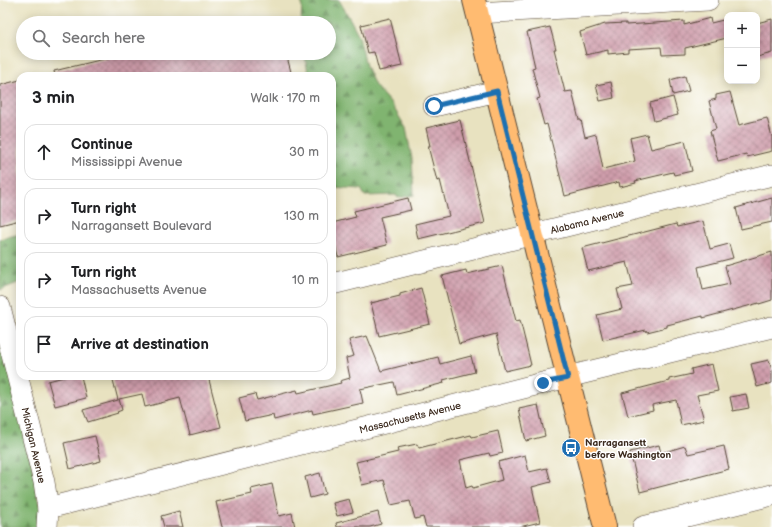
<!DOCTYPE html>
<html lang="en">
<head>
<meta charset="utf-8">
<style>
	:root { --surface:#fff; --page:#f6f6f6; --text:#202124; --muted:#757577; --line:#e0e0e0 }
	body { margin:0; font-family:"Balsamiq Sans",sans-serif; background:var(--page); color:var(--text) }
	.controls { position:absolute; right:12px; top:12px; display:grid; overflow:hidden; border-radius:8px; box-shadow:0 2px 10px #0003 }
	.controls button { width:36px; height:36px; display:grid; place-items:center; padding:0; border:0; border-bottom:1px solid var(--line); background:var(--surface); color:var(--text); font:20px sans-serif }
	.stop { position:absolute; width:12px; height:12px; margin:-9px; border:3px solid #1f6fb2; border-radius:50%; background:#fff }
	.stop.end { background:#1f6fb2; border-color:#fff; box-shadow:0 1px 4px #0008 }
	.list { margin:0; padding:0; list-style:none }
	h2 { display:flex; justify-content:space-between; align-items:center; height:52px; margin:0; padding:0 16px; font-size:17px }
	h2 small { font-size:13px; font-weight:400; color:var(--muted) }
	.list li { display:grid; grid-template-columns:26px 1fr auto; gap:12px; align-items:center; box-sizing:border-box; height:56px; margin:0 8px 8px; padding:0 8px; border:1px solid var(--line); border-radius:12px }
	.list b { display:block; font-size:15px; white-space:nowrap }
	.list p { margin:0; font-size:13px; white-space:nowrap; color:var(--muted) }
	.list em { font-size:13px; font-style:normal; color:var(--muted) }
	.icon { flex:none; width:22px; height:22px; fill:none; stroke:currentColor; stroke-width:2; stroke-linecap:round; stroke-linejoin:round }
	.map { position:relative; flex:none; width:772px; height:527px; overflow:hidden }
	.search { position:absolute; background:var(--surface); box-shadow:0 2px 10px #0003; left:16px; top:16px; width:320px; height:44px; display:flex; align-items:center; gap:10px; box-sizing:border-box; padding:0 14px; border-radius:22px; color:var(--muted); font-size:15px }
	.panel { position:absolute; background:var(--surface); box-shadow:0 2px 10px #0003; left:16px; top:72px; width:320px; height:308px; border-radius:12px }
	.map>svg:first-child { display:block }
	.forest { fill:url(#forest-firs); stroke:#5e6f46 }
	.building { fill:url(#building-cross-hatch) }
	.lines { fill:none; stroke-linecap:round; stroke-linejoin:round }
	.minor-casing { stroke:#554636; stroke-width:22 }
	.major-casing { stroke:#554636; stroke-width:24 }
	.minor { stroke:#fff; stroke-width:21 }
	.major { stroke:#ffbb71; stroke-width:22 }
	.route { stroke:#1f6fb2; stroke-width:5 }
	.labels { text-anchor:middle; stroke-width:3; stroke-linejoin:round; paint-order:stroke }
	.street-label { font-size:10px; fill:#3b2a1e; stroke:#fff }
	.poi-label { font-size:10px; font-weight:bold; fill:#3b2a1e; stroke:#fff; text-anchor:start }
</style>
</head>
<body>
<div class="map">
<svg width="772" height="527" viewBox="0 0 772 527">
	<defs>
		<pattern id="forest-firs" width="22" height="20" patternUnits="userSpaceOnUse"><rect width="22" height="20" fill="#80b46f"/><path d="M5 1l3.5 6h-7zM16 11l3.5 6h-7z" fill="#6a935b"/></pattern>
		<pattern id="building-cross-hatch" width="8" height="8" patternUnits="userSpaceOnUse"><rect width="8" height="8" fill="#cf9dab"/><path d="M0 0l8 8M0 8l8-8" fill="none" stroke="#a9808b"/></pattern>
	</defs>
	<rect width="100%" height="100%" fill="#fff"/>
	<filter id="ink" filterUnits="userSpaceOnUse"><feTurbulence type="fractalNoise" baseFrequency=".025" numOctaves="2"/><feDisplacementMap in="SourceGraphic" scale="8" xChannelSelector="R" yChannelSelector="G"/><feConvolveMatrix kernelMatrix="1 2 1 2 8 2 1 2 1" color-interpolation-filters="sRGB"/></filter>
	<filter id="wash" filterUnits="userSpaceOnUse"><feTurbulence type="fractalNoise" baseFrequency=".012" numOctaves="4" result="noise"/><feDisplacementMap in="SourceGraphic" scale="16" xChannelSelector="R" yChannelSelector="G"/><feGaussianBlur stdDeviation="0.9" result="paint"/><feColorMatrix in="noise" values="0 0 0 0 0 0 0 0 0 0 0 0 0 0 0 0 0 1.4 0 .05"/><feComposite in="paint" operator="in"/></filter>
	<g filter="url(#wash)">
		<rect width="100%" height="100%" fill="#e8e2c0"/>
		<g class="forest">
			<polygon points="302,0 339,0 350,19 359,36 366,66 375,86 392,105 406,128 412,159 414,195 398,198 396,195 365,196 361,189 333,187 332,189 332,76 309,76 304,53 329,53 329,23 301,23"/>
			<polygon points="20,234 20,282 0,290 0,239"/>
			<polygon points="0,309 45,527 0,527"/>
		</g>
		<g id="blocks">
			<g class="building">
				<polygon points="390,18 402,66 379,71 374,52 368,53 361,25"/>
				<polygon points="710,18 711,23 727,19 727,38 685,48 685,54 662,55 661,47 628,49 628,52 608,54 608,50 586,55 580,32 605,24 626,23 626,25 684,21 684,25"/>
				<polygon points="772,19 772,53 757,57 757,23"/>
				<polygon points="550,27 556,49 554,49 565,92 572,91 579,120 581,120 585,137 596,134 603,169 635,161 630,138 647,134 651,149 685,141 692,171 674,175 673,172 635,181 636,183 620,187 619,182 565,196 547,124 544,125 537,99 540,98 532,68 535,67 527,32"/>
				<polygon points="129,53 286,53 292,76 55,76 54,71"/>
				<polygon points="685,76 689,91 673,95 670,80"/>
				<polygon points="20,80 20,220 0,225 0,85"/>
				<polygon points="611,82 614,98 600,101 596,85"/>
				<polygon points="730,92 739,125 767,118 772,137 772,151 747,157 746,154 718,161 710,131 716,129 709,101 716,99 716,95"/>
				<polygon points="673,97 678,115 654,121 650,103"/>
				<polygon points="460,120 485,223 418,239 415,224 449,216 440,180 437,181 428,146 430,146 426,128"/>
				<polygon points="408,198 411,210 380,217 387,245 338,257 332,232 332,223 356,217 354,211"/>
				<polygon points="772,198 772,222 741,229 736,208"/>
				<polygon points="703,221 710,249 729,244 733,258 698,267 703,290 730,284 725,266 772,252 772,300 759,304 759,303 703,318 703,316 667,325 667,327 647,332 646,330 603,340 597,315 622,309 617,289 633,286 627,262 588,271 582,248 676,224 677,227"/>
				<polygon points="502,266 516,321 520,320 531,365 505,371 496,334 459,344 442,276 466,270 467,274"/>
				<polygon points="421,288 430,324 379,336 371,303 400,296 400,294"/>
				<polygon points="367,336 381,371 438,357 440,364 471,356 475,372 443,380 444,383 397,395 394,382 360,389 363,403 313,414 312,410 274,420 273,415 245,421 239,398 255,394 257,400 297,390 298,393 341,383 340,381 350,378 346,358 354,356 349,340"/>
				<polygon points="769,360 772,371 772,383 757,387 751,364"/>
				<polygon points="712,364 718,391 697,395 704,420 681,425 676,400 652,405 653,410 628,416 622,393 669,381 669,379 692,374 691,369"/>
				<polygon points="68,376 81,376 86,398 55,406 48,381"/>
				<polygon points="112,376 208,376 221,427 190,435 180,398 145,407 142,394 119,399 122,410 117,412 118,413 88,422 83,410 118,400"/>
				<polygon points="746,394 749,408 733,411 730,397"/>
				<polygon points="538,405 545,436 526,441 519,409"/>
				<polygon points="498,431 503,453 490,456 489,453 460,460 466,488 472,486 473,488 502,480 498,462 525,455 529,472 547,468 551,482 532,487 540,522 519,527 426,527 423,517 415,519 410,501 391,505 384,480 362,485 356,462 398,452 397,448 417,444 419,448 471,435 472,437"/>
				<polygon points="95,436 101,461 70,469 64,443"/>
				<polygon points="659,445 661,453 685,446 688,454 724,446 729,469 640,492 630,452"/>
				<polygon points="320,473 325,494 310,498 305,477"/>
				<polygon points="272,484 279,516 292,513 295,527 222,527 216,502 252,494 251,489"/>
				<polygon points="349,499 353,512 337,516 333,503"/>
				<polygon points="179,511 183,527 164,527 161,516"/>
				<polygon points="378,512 381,524 370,527 337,527 336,523"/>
			</g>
		</g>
	</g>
	<g filter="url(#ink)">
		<use href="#blocks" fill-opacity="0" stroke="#554636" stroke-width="1"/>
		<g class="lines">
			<defs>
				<g id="minor">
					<polyline points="477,13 708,0"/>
					<polyline points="434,106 497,91"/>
					<polyline points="332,284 772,175"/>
					<polyline points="0,307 44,482 48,508 47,527"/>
					<polyline points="48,508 543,383 772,327"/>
					<polyline points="643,527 772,495"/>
				</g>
				<polyline id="major" points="474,0 605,527"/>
			</defs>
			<use href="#minor" class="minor-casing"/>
			<use href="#major" class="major-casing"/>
			<use href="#minor" class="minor"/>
			<use href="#major" class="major"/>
		</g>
	</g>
	<g class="lines" filter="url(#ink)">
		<polyline class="route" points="434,106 497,91 568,378 543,383"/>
	</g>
	<defs>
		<symbol id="bus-disc" viewBox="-11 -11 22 22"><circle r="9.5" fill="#1f6fb2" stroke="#fff"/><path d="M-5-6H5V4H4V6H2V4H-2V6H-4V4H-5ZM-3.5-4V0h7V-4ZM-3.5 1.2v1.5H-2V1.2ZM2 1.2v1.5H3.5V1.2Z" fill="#fff"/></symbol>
	</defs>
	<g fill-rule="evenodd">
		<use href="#bus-disc" x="560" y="437" width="22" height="22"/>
	</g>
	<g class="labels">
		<g class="street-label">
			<text transform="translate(587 221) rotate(-14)" y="4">Alabama Avenue</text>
			<text transform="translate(410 417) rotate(-14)" y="4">Massachusetts Avenue</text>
			<text transform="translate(34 445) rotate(77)" y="4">Michigan Avenue</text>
		</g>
		<g class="poi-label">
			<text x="585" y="446">Narragansett<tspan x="585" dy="12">before Washington</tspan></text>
		</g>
	</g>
</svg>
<div class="controls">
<button>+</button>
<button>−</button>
</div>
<div class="stop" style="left:434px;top:106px"></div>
<div class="stop end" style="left:543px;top:383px"></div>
<div class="search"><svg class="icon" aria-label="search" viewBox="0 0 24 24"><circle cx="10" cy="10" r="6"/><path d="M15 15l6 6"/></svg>Search here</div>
<section class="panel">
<h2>3 min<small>Walk · 170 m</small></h2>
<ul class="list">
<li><svg class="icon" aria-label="ahead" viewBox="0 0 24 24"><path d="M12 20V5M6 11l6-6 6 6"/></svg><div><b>Continue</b><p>Mississippi Avenue</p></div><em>30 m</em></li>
<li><svg class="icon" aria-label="right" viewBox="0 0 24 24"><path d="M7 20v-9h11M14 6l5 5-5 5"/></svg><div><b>Turn right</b><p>Narragansett Boulevard</p></div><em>130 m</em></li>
<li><svg class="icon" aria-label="right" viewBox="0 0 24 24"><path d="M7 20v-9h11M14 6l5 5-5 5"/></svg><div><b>Turn right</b><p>Massachusetts Avenue</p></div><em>10 m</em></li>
<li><svg class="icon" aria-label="arrive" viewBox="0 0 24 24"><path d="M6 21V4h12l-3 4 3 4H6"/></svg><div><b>Arrive at destination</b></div></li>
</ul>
</section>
</div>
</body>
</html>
